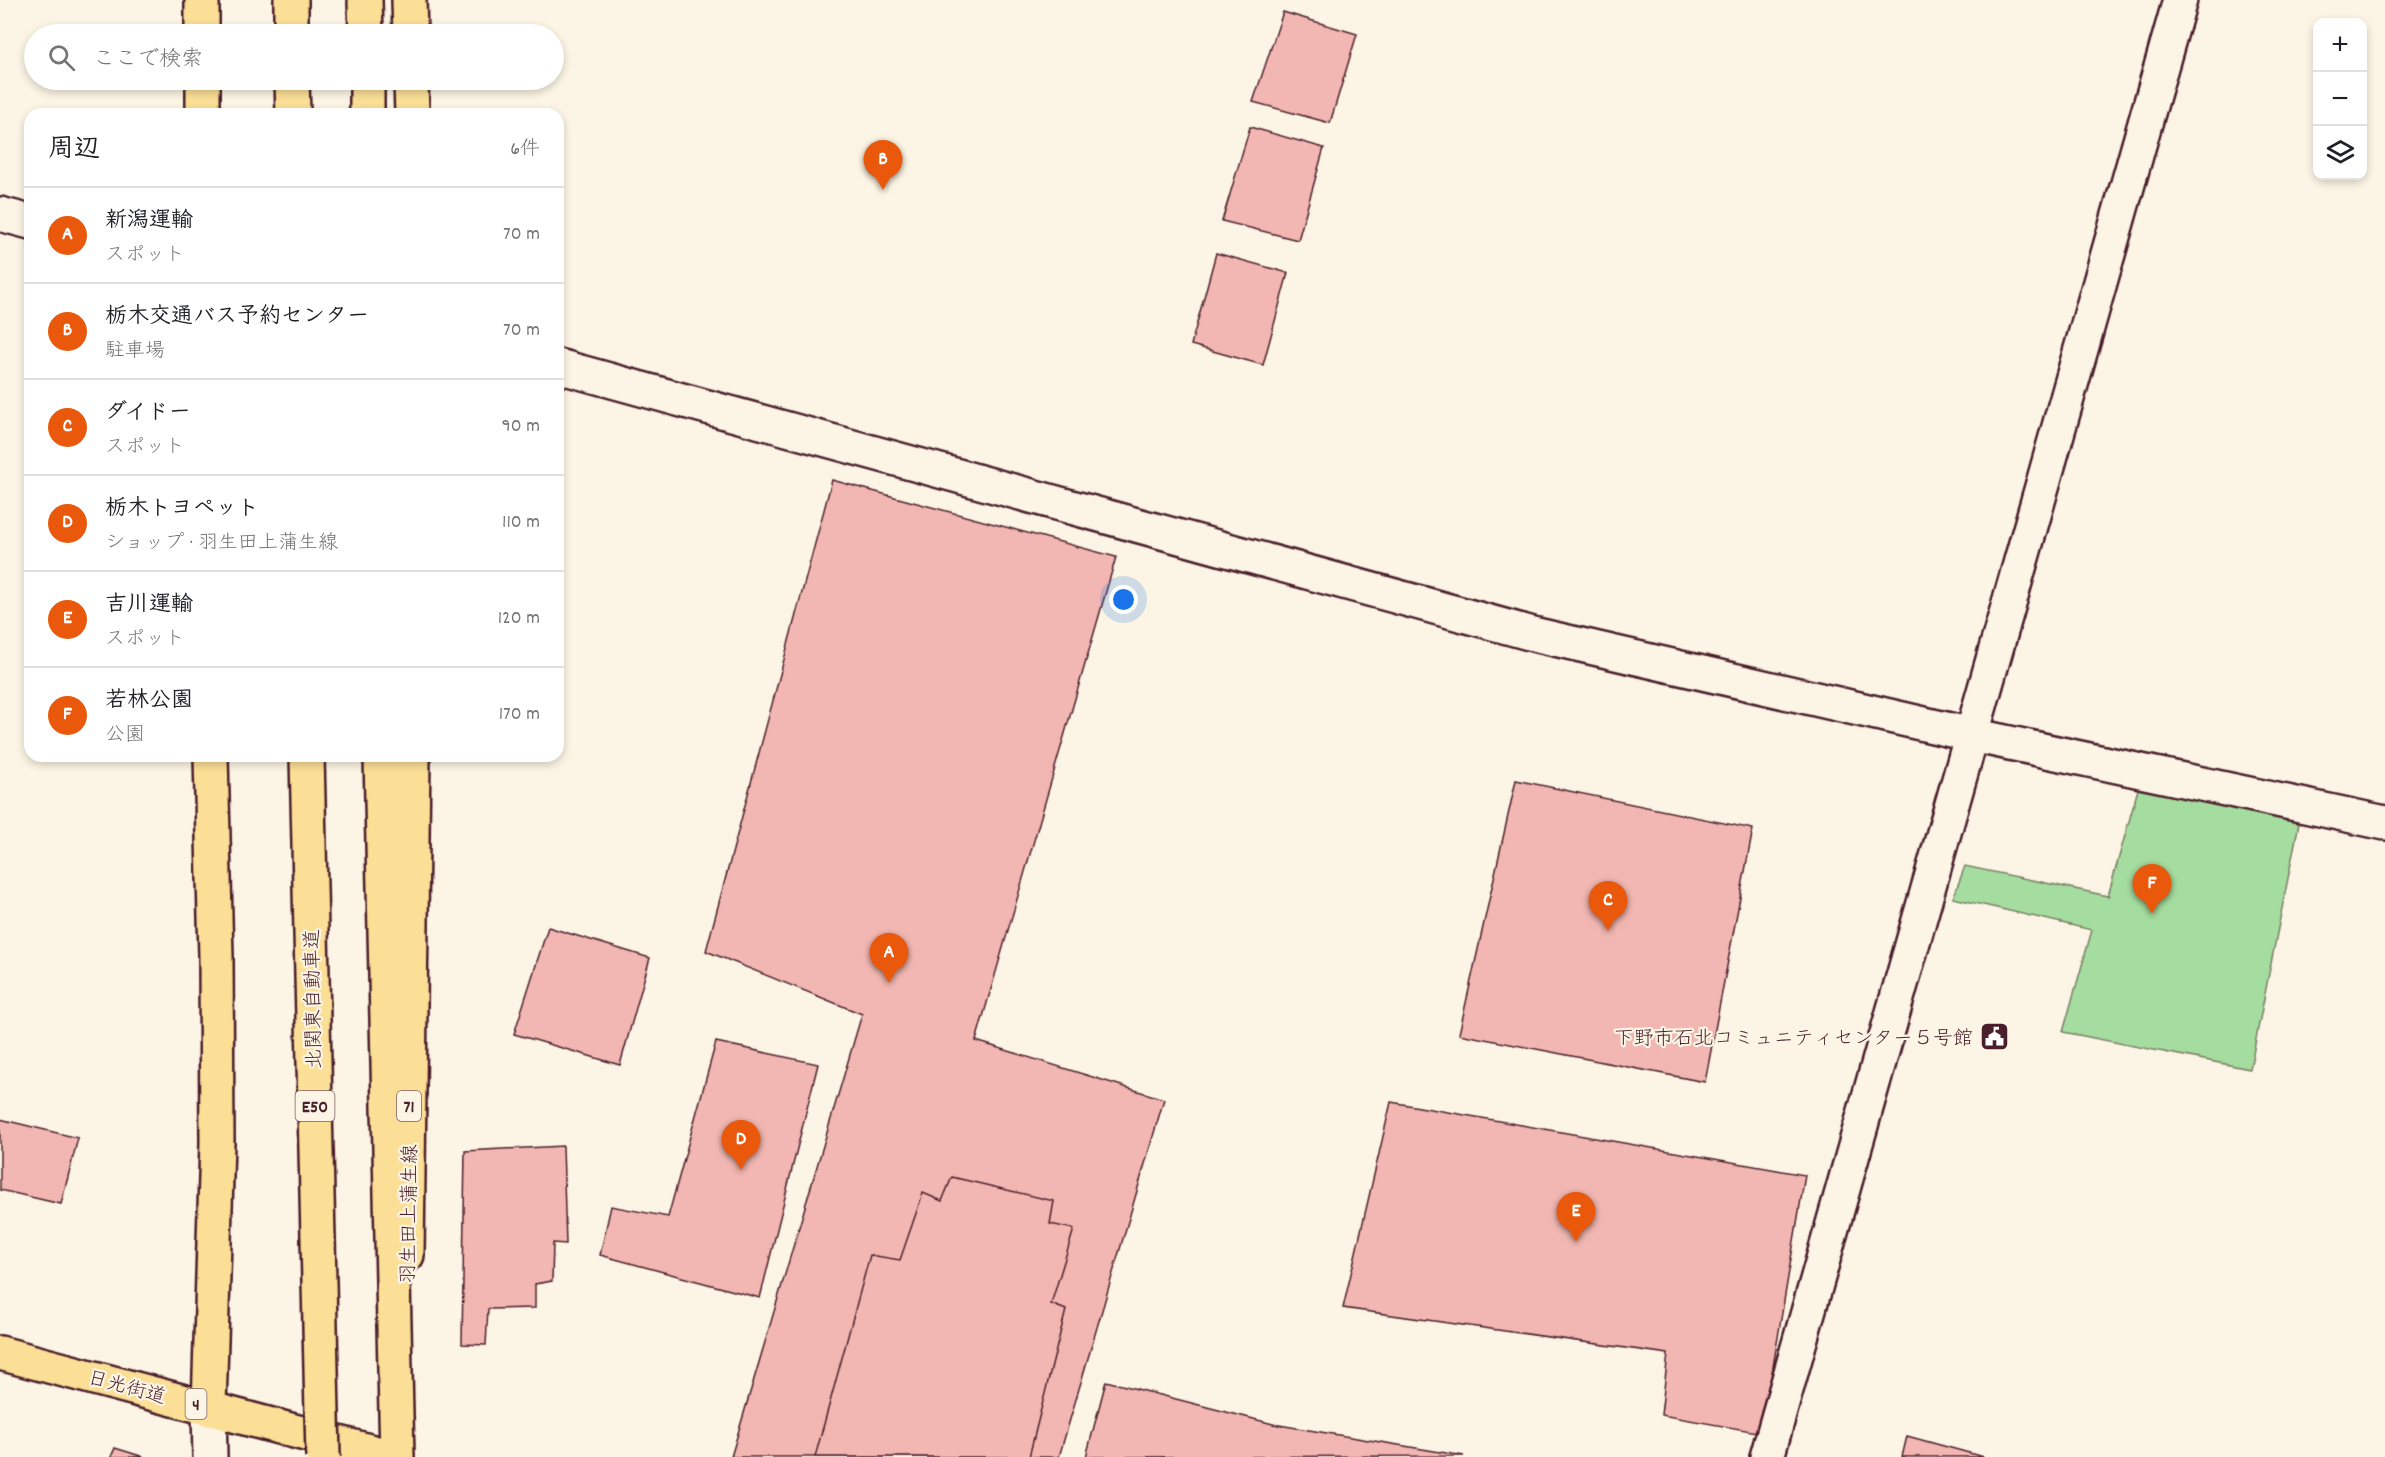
<!DOCTYPE html>
<html lang="ja">
<head>
<meta charset="utf-8">
<style>
	:root { --surface:#fff; --page:#f2f2f2; --text:#202124; --muted:#757577; --line:#e0e0e0; --accent:#ea580c }
	body { margin:0; font-family:Dekko,"Klee One",sans-serif; background:var(--page); color:var(--text) }
	.controls { position:absolute; right:18px; top:18px; display:grid; overflow:hidden; border-radius:12px; box-shadow:0 3px 9px #0003 }
	.controls button { width:54px; height:54px; display:grid; place-items:center; padding:0; border:0; border-bottom:2px solid var(--line); background:var(--surface); color:var(--text); font:30px sans-serif }
	.you { position:absolute; left:1124px; top:600px; width:21px; height:21px; margin:-15px; border:4px solid #fff; border-radius:50%; background:#1a73e8; box-shadow:0 0 0 9px #1a73e833 }
	.badge { display:grid; place-items:center; width:39px; height:39px; border-radius:50%; background:var(--accent); color:#fff; font-size:20px; font-weight:700 }
	.pin { position:absolute; translate:-50% -50px; filter:drop-shadow(0 2px 3px #0008) }
	.pin::after { content:''; position:absolute; top:32px; width:21px; height:18px; background:inherit; clip-path:polygon(0 0,100% 0,50% 100%) }
	.list { margin:0; padding:0; list-style:none }
	h2 { display:flex; justify-content:space-between; align-items:center; height:78px; margin:0; padding:0 24px; font-size:26px }
	h2 small { font-size:20px; font-weight:400; color:var(--muted) }
	.list li { display:grid; grid-template-columns:39px 1fr auto; gap:18px; align-items:center; box-sizing:border-box; height:96px; padding:0 24px; border-top:2px solid var(--line) }
	.list b { display:block; font-size:22px; white-space:nowrap }
	.list p { margin:0; font-size:20px; white-space:nowrap; color:var(--muted) }
	.list em { font-size:20px; font-style:normal; color:var(--muted) }
	.icon { flex:none; width:33px; height:33px; fill:none; stroke:currentColor; stroke-width:2; stroke-linecap:round; stroke-linejoin:round }
	.map { position:relative; flex:none; width:2385px; height:1457px; overflow:hidden }
	.search { position:absolute; background:var(--surface); box-shadow:0 3px 9px #0003; left:24px; top:24px; width:540px; height:66px; display:flex; align-items:center; gap:15px; box-sizing:border-box; padding:0 21px; border-radius:33px; color:var(--muted); font-size:22px }
	.panel { position:absolute; background:var(--surface); box-shadow:0 3px 9px #0003; left:24px; top:108px; width:540px; height:654px; border-radius:18px }
	.map>svg:first-child { display:block }
	.green { fill:#a5dc9f; stroke:#787e65; stroke-width:1.5 }
	.building { fill:#f2b7b2; stroke:#4a1f2b; stroke-width:1.5 }
	.lines { fill:none; stroke-linecap:round; stroke-linejoin:round }
	.minor-casing { stroke:#4a1f2b; stroke-width:38 }
	.major-casing { stroke:#4a1f2b; stroke-width:38 }
	.highway-casing { stroke:#4a1f2b; stroke-width:38 }
	.minor { stroke:#fcf5e5; stroke-width:33 }
	.major { stroke:#fbdf96; stroke-width:33 }
	.highway { stroke:#fbdf96; stroke-width:33 }
	.highway-bridge-casing { stroke:#4a1f2b; stroke-width:38; stroke-linecap:butt }
	.highway-bridge { stroke:#fbdf96; stroke-width:33 }
	.labels { text-anchor:middle; stroke-width:4.5; stroke-linejoin:round; paint-order:stroke }
	.shield { fill:#fcf5e5; stroke:#7f5f63; stroke-width:1.5 }
	.shield-label { font-size:18px; font-weight:bold; fill:#4a1f2b }
	.street-label { font-size:20px; fill:#4a1f2b; stroke:#fcf5e5 }
	.poi-label { font-size:20px; fill:#4a1f2b; stroke:#fcf5e5; text-anchor:end }
</style>
</head>
<body>
<div class="map">
<svg width="2385" height="1457" viewBox="0 0 2385 1457">
	<rect width="100%" height="100%" fill="#fcf5e5"/>
	<filter id="ink" filterUnits="userSpaceOnUse"><feTurbulence type="fractalNoise" baseFrequency=".0167" numOctaves="2"/><feDisplacementMap in="SourceGraphic" scale="12" xChannelSelector="R" yChannelSelector="G"/><feConvolveMatrix kernelMatrix="1 2 1 2 8 2 1 2 1" color-interpolation-filters="sRGB"/></filter>
	<g filter="url(#ink)">
		<polygon class="green" points="2138,789 2300,818 2250,1069 2063,1032 2092,930 1953,898 1965,866 2108,896"/>
		<g class="building">
			<polygon points="1283,12 1357,34 1330,123 1253,102"/>
			<polygon points="1250,127 1324,148 1298,240 1222,221"/>
			<polygon points="1216,253 1288,273 1263,365 1191,345"/>
			<polygon points="832,480 1116,557 976,1041 1164,1099 1059,1457 731,1457 862,1014 706,951"/>
			<polygon points="1516,780 1753,829 1705,1082 1459,1034"/>
			<polygon points="548,927 650,958 620,1065 514,1034"/>
			<polygon points="716,1042 818,1064 760,1298 600,1255 611,1206 668,1217"/>
			<polygon points="1391,1102 1805,1175 1762,1433 1661,1415 1668,1354 1343,1308"/>
			<polygon points="0,1119 78,1138 61,1204 0,1190"/>
			<polygon points="563,1146 566,1244 553,1243 552,1281 535,1284 535,1308 488,1309 486,1345 462,1344 465,1151"/>
			<polygon points="952,1177 1054,1201 1050,1224 1074,1229 1051,1304 1066,1310 1029,1457 815,1457 870,1255 900,1260 923,1193 942,1201"/>
			<polygon points="1106,1381 1273,1424 1464,1456 1086,1457"/>
			<polygon points="1907,1436 1984,1457 1902,1457"/>
			<polygon points="115,1448 144,1457 111,1457"/>
		</g>
		<g class="lines">
			<defs>
				<g id="minor">
					<polyline points="0,214 30,222"/>
					<polyline points="558,366 1533,634 1972,735 2385,823"/>
					<polyline points="209,1407 210,1457"/>
					<polyline points="1767,1457 2180,0"/>
				</g>
				<g id="major">
					<polyline points="202,0 202,34"/>
					<polyline points="409,0 410,34"/>
					<polyline points="203,80 203,114"/>
					<polyline points="411,80 412,114"/>
					<polyline points="407,1255 413,756"/>
					<polyline points="209,1407 217,1143 216,957 211,756"/>
				</g>
				<g id="highway">
					<polyline points="291,0 291,34"/>
					<polyline points="365,0 366,34"/>
					<polyline points="292,80 293,114"/>
					<polyline points="367,80 367,114"/>
					<polyline points="381,756 397,1457"/>
					<polyline points="0,1353 392,1457"/>
				</g>
			</defs>
			<use href="#minor" class="minor-casing"/>
			<use href="#major" class="major-casing"/>
			<use href="#highway" class="highway-casing"/>
			<use href="#minor" class="minor"/>
			<use href="#major" class="major"/>
			<use href="#highway" class="highway"/>
			<defs>
				<polyline id="highway-bridge" points="307,756 323,1457"/>
			</defs>
			<use href="#highway-bridge" class="highway-bridge-casing"/>
			<use href="#highway-bridge" class="highway-bridge"/>
		</g>
	</g>
	<defs>
		<symbol id="civic-square" viewBox="-11 -11 22 22"><rect x="-9" y="-9" width="18" height="18" rx="4" fill="#4a1f2b" stroke="#fcf5e5"/><path d="M-.6-6.5H3V-4.5H.6V-3L4-1V1h2V6H-6V1h2V-1L-.6-3ZM-1.2 2.5V6h2.4V2.5Z" fill="#fff"/></symbol>
	</defs>
	<g fill-rule="evenodd">
		<use href="#civic-square" x="1978" y="1020" width="33" height="33"/>
	</g>
	<g class="labels">
		<g class="shield">
			<rect x="295.5" y="1091" width="39" height="30" rx="4.5"/>
			<rect x="397" y="1091" width="24" height="30" rx="4.5"/>
			<rect x="185.5" y="1389" width="21" height="30" rx="4.5"/>
		</g>
		<g class="shield-label">
			<text x="315" y="1112">E50</text>
			<text x="409" y="1112">71</text>
			<text x="196" y="1410">4</text>
		</g>
		<g class="street-label">
			<text transform="translate(312 999) rotate(-91)" y="7">北関東自動車道</text>
			<text transform="translate(408 1214) rotate(-89)" y="7">羽生田上蒲生線</text>
			<text transform="translate(127 1386) rotate(15)" y="7">日光街道</text>
		</g>
		<g class="poi-label">
			<text x="1973" y="1044">下野市石北コミュニティセンター５号館</text>
		</g>
	</g>
</svg>
<div class="controls">
<button>+</button>
<button>−</button>
<button><svg class="icon" aria-label="layers" viewBox="0 0 24 24"><path d="M12 4l9 5-9 5-9-5zM3 14l9 5 9-5"/></svg></button>
</div>
<div class="you"></div>
<div class="pin badge" style="left:889px;top:983px">A</div>
<div class="pin badge" style="left:883px;top:190px">B</div>
<div class="pin badge" style="left:1608px;top:931px">C</div>
<div class="pin badge" style="left:741px;top:1170px">D</div>
<div class="pin badge" style="left:1576px;top:1242px">E</div>
<div class="pin badge" style="left:2152px;top:914px">F</div>
<div class="search"><svg class="icon" aria-label="search" viewBox="0 0 24 24"><circle cx="10" cy="10" r="6"/><path d="M15 15l6 6"/></svg>ここで検索</div>
<section class="panel">
<h2>周辺<small>6件</small></h2>
<ul class="list">
<li><span class="badge">A</span><div><b>新潟運輸</b><p>スポット</p></div><em>70 m</em></li>
<li><span class="badge">B</span><div><b>栃木交通バス予約センター</b><p>駐車場</p></div><em>70 m</em></li>
<li><span class="badge">C</span><div><b>ダイドー</b><p>スポット</p></div><em>90 m</em></li>
<li><span class="badge">D</span><div><b>栃木トヨペット</b><p>ショップ · 羽生田上蒲生線</p></div><em>110 m</em></li>
<li><span class="badge">E</span><div><b>吉川運輸</b><p>スポット</p></div><em>120 m</em></li>
<li><span class="badge">F</span><div><b>若林公園</b><p>公園</p></div><em>170 m</em></li>
</ul>
</section>
</div>
</body>
</html>
